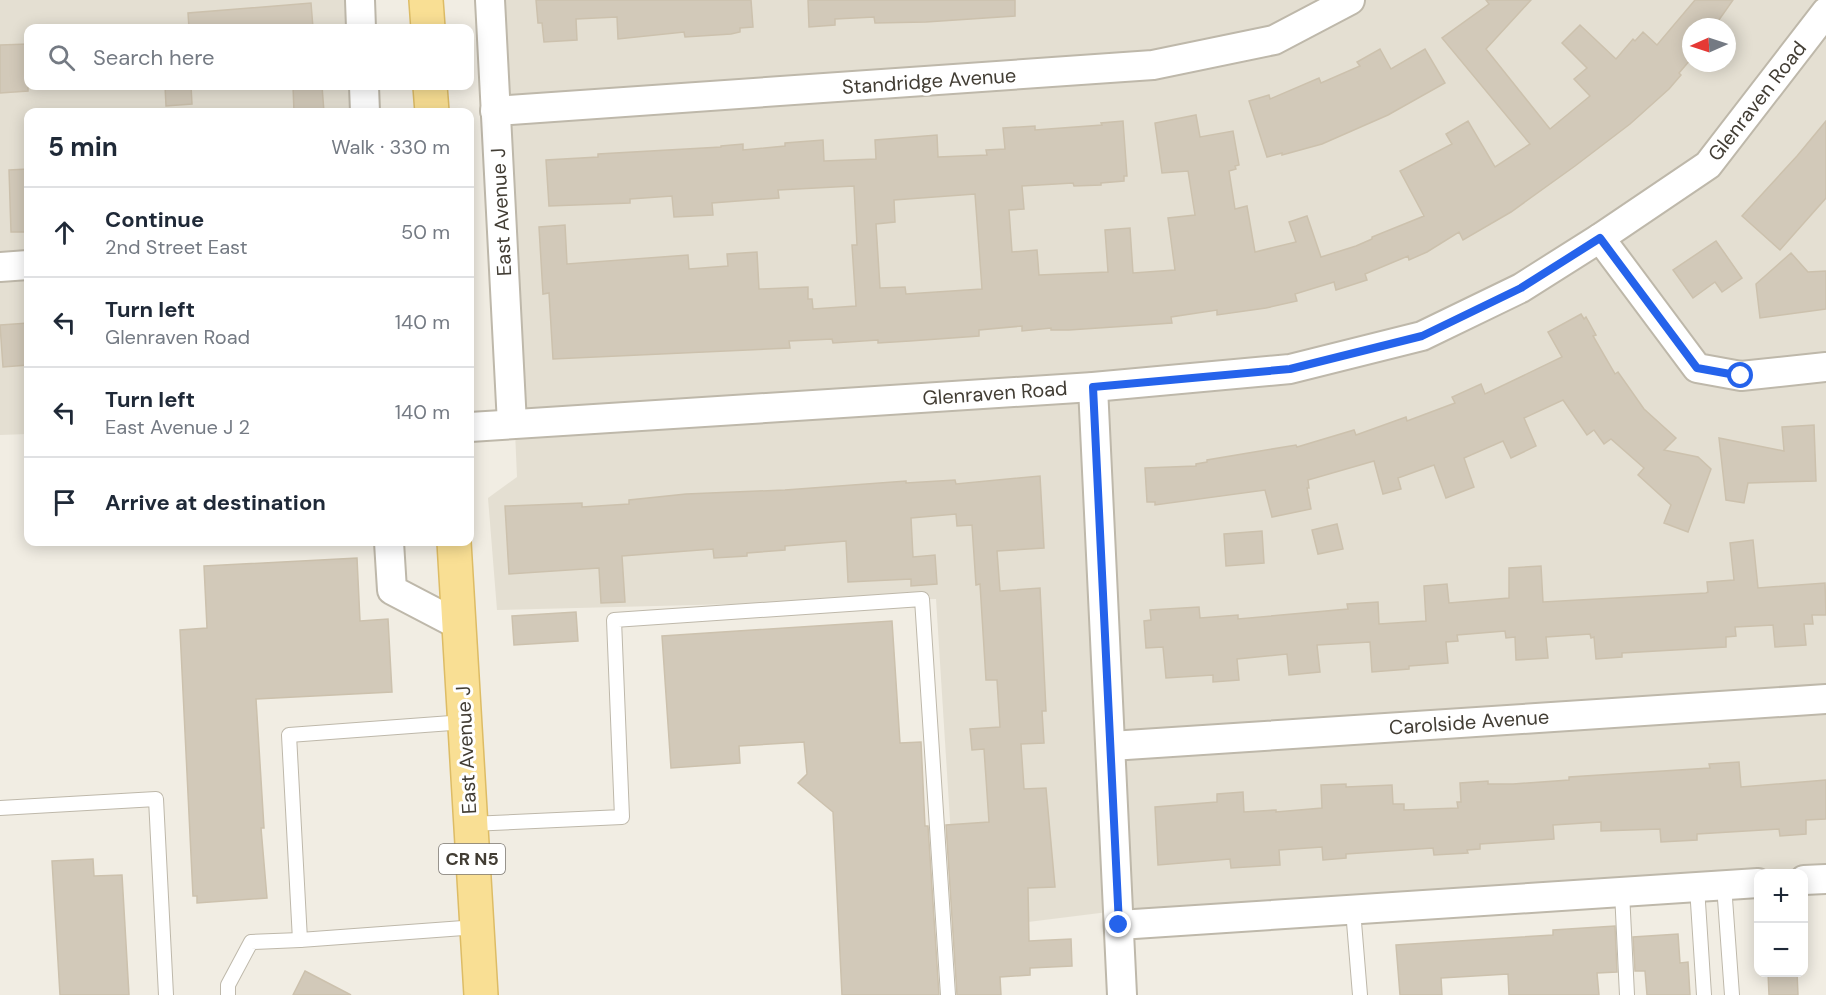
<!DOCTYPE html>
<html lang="en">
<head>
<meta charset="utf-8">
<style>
	:root { --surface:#fff; --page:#f6f6f7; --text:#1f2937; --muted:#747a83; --line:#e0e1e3 }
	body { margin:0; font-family:"DM Sans",sans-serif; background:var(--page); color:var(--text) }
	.controls { position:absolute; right:18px; bottom:18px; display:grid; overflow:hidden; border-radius:12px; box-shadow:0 3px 15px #0003 }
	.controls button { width:54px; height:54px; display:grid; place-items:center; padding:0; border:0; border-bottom:2px solid var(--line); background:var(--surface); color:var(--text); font:30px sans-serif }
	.compass { position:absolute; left:1682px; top:18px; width:54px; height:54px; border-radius:50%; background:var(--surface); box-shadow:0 3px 15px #0003; rotate:267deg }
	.stop { position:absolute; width:18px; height:18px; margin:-14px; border:4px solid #2563eb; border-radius:50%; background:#fff }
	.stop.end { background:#2563eb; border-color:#fff; box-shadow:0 2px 6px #0008 }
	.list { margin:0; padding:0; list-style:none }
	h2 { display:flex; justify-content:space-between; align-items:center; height:78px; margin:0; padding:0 24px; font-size:26px }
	h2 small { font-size:20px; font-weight:400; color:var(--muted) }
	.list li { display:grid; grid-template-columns:39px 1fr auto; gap:18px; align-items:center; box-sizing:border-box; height:90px; padding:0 24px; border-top:2px solid var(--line) }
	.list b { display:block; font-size:22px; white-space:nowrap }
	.list p { margin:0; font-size:20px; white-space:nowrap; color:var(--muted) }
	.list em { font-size:20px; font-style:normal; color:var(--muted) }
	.icon { flex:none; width:33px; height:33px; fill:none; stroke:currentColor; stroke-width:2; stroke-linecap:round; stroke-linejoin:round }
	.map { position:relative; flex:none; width:1826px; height:995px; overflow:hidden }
	.search { position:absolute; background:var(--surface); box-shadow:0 3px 15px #0003; left:24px; top:24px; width:450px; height:66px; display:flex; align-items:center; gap:15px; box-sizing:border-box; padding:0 21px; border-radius:12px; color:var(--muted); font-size:22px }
	.panel { position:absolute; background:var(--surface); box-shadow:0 3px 15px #0003; left:24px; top:108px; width:450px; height:438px; border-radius:12px }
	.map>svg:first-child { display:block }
	.residential { fill:#e4dfd2; fill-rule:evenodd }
	.building { fill:#d2c9b9; stroke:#ccc1ad; stroke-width:1.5; fill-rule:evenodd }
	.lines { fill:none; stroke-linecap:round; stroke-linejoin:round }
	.lane-casing { stroke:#beb8aa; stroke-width:16 }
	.street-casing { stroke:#beb8aa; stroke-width:32 }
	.primary-casing { stroke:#ddbc65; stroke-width:36 }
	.lane { stroke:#fff; stroke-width:14 }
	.street { stroke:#fff; stroke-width:28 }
	.primary { stroke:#f9df94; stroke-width:33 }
	.route { stroke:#2563eb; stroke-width:8 }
	.labels { text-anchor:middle; stroke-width:6; stroke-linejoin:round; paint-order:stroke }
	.shield { fill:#fff; stroke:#7b7771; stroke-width:1.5 }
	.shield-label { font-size:18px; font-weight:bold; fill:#423d34 }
	.street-label { font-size:20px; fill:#423d34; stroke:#fff }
</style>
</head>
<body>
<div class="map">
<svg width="1826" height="995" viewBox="0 0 1826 995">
	<rect width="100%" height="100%" fill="#f1ede3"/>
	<g class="residential">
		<polygon points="0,0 348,0 349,28 28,28 28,86 350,86 351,112 28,112 28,434 0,435"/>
		<path d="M496,0H1826V867L1132,909L957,931L936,599L497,610L488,498L517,477ZM1691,27H1727V63H1691Z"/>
	</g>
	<g class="building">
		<polygon points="536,0 751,0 753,27 740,28 740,32 731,34 685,37 684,32 618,39 617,17 576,19 577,40 544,42 542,23 538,23"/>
		<polygon points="808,0 1015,0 1015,16 926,22 875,23 874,17 835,19 835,25 809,27"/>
		<path d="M1486,0H1531L1486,49L1550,129L1590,96L1574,79L1587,68L1562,43L1580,25L1616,59L1633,39L1635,41L1643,32L1657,45L1695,0H1733L1714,27H1691V59L1679,73L1681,75L1669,89L1630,124L1575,166L1511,212L1463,240L1459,232L1427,252L1409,260L1408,256L1365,274L1367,280L1336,290L1334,282L1295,294L1297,301L1266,308L1217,315V310L1171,317L1172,323L1069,330H1051V328L1022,331V326L979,330V336L910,341L878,343V340L833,343L832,339L789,341L790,348L553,359L549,293L543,294L539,227L565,225L567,264L688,255L689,269L728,266L727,254L757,252L759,289L808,287V299H812L813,309L856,306L852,245H857L854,186L778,190L779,198L712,203L713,215L674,217L672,196L630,199V203L549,206L546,160L598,157V154L721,147V146L743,144V150L785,146V143L823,140L824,161L876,159L875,140L937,135L938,157L987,155L986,150L1005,149L1003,128L1035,126V130L1102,125L1101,123L1123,121L1127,176H1124V181L1101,183V185L1074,186L1073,183L1022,186L1024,209L1009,210L1012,252L1037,250L1039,275L1108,272L1105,230L1130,228L1133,273L1175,270L1168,218L1195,215L1188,171L1162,173L1155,123L1196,115L1200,137L1233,131L1239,165L1235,166L1236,169L1229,171L1235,209L1247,206L1255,252L1296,242L1289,222L1307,216L1321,257L1356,246L1372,239V237L1424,216L1400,171L1452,144L1446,134L1468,121L1495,167L1530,144L1442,38L1489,4ZM975,194L982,289L906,294L905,287L880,288L876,224L895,222L894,200Z"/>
		<polygon points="311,3 313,28 189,28 188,13"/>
		<polygon points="28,44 28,91 0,93 0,45"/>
		<polygon points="1380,49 1391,69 1425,49 1445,83 1388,115 1322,144 1282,155 1282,153 1267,157 1249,101 1269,95 1270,99 1319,78 1321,83 1360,66 1357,62"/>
		<polygon points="165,86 191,86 192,104 166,106"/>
		<polygon points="293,86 322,86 324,112 294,112"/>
		<polygon points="1826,121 1826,198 1780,250 1742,216 1797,156"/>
		<polygon points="28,169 28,232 11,232 9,170"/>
		<polygon points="1716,241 1742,278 1722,292 1715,282 1693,298 1673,270"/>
		<polygon points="1791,253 1808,272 1826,271 1826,309 1760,318 1756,284"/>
		<polygon points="1581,314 1584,319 1586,317 1596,335 1593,336 1615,374 1618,372 1644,409 1676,438 1664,450 1698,457 1711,469 1688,532 1664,523 1671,505 1638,475 1644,468 1611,439 1604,444 1594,430 1587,435 1563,400 1524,418 1536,446 1511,458 1503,441 1464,458 1474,487 1446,498 1434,465 1398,478 1401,489 1383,494 1374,461 1308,480 1309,488 1307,488 1311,509 1272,517 1265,490 1155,505 1155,502 1147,502 1145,468 1196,466 1196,464 1207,462 1207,460 1296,445 1297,447 1354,430 1356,435 1406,417 1407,421 1455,403 1452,397 1481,384 1485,394 1562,357 1548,332"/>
		<polygon points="28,323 28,365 3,367 0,325"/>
		<polygon points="1814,425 1816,481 1748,483 1744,503 1726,500 1719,438 1784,451 1782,427"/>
		<polygon points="1040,476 1044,548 997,551 1000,591 1040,588 1046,711 1042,711 1044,743 1021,744 1024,789 1046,788 1055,887 1028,888 1029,941 1071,939 1072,966 1030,968 1030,975 1000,977 1001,995 957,995 946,825 989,822 984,749 972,750 970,729 1000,727 997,680 986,680 980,584 976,585 972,525 957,526 956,514 911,518 913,557 935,555 937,584 911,586 911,579 848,582 846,541 785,546 785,550 747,553 747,556 714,558 713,549 622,556 625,602 601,603 599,568 509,574 505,506 582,503 582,507 629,504 629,500 686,494 785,490 906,481 906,483 955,480 956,484"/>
		<polygon points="1337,524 1343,549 1318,554 1312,530"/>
		<polygon points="1262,531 1264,563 1226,566 1224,534"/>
		<polygon points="1753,540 1758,588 1825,583 1826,615 1812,615 1813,624 1804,624 1806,645 1775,647 1773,625 1735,627 1736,636 1726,637 1726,647 1622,653 1622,657 1596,659 1594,637 1591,638 1590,634 1546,637 1548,658 1516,660 1515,637 1506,638 1505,631 1457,635 1458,641 1446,642 1448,663 1409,666 1409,669 1372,672 1370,642 1317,645 1320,672 1289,675 1287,654 1237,659 1239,680 1213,682 1213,675 1166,678 1163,647 1146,648 1144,621 1151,620 1150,610 1199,607 1200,618 1238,615 1238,619 1348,609 1347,604 1378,602 1379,624 1426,621 1424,586 1447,584 1449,603 1509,598 1509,568 1541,566 1543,602 1706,593 1708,592 1707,582 1734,580 1730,543"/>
		<polygon points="357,558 360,621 388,619 392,692 256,699 264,828 261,828 267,898 197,903 197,896 193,896 180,630 207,628 204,566"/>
		<polygon points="576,612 578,641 514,645 512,616"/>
		<polygon points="892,621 900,743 921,742 925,826 928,826 939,995 842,995 833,812 798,783 807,774 804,742 739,746 740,763 671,768 662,636"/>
		<polygon points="1739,762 1741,787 1826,780 1826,819 1806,820 1806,834 1780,836 1779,829 1697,834 1697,840 1661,842 1660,829 1601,831 1601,822 1553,825 1554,839 1480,844 1480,849 1467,850 1468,853 1434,855 1433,848 1346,854 1346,858 1323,860 1322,847 1279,850 1280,865 1231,868 1230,859 1158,865 1155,807 1217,802 1217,794 1243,792 1244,812 1276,810 1276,812 1322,808 1321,785 1346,784 1346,787 1392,785 1393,804 1404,804 1404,810 1458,808 1457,802 1461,802 1460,783 1488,781 1488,784 1513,784 1569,780 1569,777 1710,768 1709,764"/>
		<polygon points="93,859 94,876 122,875 129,995 60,995 52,861"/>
		<polygon points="1615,926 1617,972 1597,973 1599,995 1509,995 1508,974 1441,978 1442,995 1400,995 1396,945 1553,935 1553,930"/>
		<polygon points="1678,934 1680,963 1688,962 1690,995 1647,995 1645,971 1635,971 1633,937"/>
		<polygon points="305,971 351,995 293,995"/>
		<polygon points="1768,972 1797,972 1798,995 1769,995"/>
	</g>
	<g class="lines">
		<defs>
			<g id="lane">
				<polyline points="465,722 289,735 300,940 477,927"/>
				<polyline points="0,808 156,799 166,995"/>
				<polyline points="470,824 622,817 614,620 922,599 948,995"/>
				<polyline points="1724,885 1732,995"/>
				<polyline points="1697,887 1704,995"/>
				<polyline points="1622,892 1627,995"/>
				<polyline points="1353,910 1360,995"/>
				<polyline points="228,995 228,985 251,942 300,940"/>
			</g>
			<g id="street">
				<polyline points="360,0 361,28"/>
				<polyline points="490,0 512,424"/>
				<polyline points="364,86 365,112"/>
				<polyline points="495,111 1153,65 1274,40 1350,0"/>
				<polyline points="1600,238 1697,368 1741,376 1826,367"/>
				<polyline points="0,267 28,265"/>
				<polyline points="1093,387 1122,995"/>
				<polyline points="470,427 1093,387 1290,369 1422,336 1521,288 1600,238 1708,165 1826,12"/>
				<polyline points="389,542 392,590 459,625"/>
				<polyline points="1111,746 1826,699"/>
				<polyline points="1804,880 1826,879"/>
				<polyline points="1119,925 1758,883"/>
			</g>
			<g id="primary">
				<polyline points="426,0 428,28"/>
				<polyline points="430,86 432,112"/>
				<polyline points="454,542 481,995"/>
			</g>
		</defs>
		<use href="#lane" class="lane-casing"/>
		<use href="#street" class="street-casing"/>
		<use href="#primary" class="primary-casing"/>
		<use href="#lane" class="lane"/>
		<use href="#street" class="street"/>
		<use href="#primary" class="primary"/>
	</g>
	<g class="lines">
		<polyline class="route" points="1119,925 1093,387 1290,369 1422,336 1521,288 1600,238 1697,368 1741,376"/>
	</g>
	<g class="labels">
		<rect class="shield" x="439" y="844" width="66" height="30" rx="4.5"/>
		<g class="shield-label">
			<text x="472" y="865">CR N5</text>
		</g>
		<g class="street-label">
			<text transform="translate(929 81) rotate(-4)" y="7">Standridge Avenue</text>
			<text transform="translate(1757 101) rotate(-52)" y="7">Glenraven Road</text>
			<text transform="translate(501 212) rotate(-93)" y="7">East Avenue J</text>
			<text transform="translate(995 393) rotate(-4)" y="7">Glenraven Road</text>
			<text transform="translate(1469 722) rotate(-4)" y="7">Carolside Avenue</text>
			<text transform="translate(466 750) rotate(-93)" y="7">East Avenue J</text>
		</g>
	</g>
</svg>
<div class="controls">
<button>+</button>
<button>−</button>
</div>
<svg class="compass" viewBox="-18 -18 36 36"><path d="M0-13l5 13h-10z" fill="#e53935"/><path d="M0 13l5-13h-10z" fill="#747a83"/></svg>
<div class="stop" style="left:1741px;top:376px"></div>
<div class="stop end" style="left:1119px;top:925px"></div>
<div class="search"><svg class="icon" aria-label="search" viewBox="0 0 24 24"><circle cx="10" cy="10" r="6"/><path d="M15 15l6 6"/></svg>Search here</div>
<section class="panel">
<h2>5 min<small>Walk · 330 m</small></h2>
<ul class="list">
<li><svg class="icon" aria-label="ahead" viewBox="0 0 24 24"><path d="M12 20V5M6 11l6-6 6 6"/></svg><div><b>Continue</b><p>2nd Street East</p></div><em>50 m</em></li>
<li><svg class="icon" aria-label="left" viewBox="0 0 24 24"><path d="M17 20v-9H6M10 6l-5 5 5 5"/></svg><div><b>Turn left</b><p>Glenraven Road</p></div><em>140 m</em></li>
<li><svg class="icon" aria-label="left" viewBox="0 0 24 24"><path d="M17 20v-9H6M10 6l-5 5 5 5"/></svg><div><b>Turn left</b><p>East Avenue J 2</p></div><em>140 m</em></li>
<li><svg class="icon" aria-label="arrive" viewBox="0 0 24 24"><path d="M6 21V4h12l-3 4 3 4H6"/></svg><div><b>Arrive at destination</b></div></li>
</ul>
</section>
</div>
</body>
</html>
